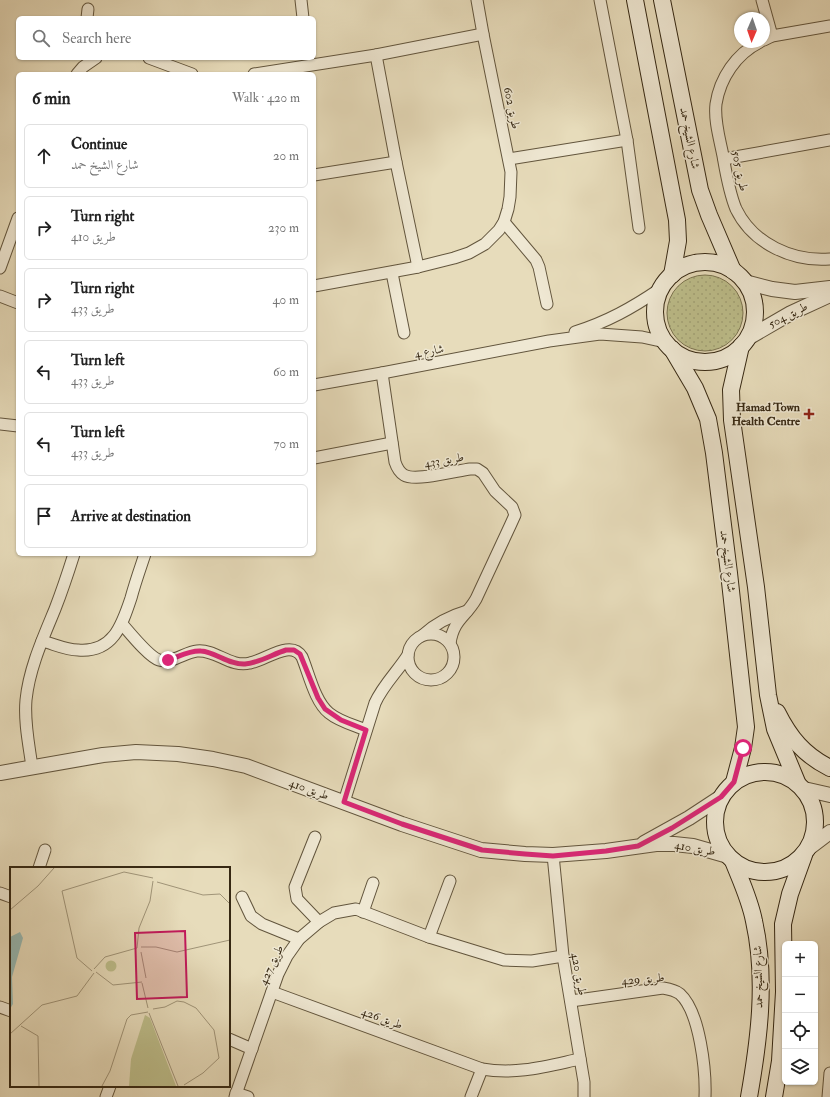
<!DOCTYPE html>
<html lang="en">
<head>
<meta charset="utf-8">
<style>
	:root { --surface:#fff; --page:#f6f6f6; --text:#222; --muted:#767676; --line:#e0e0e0 }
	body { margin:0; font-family:"IM FELL Double Pica",Amiri,serif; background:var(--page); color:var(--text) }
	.controls { position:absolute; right:12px; bottom:12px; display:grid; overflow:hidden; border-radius:6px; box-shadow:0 1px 3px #0004 }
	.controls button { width:36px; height:36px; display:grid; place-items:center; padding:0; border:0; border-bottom:1px solid var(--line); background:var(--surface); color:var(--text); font:20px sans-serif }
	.compass { position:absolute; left:734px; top:12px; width:36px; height:36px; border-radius:50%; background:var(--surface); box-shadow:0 1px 3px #0004; rotate:182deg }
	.stop { position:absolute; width:12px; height:12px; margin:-9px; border:3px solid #db2777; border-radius:50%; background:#fff }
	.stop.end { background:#db2777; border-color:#fff; box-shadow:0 1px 4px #0008 }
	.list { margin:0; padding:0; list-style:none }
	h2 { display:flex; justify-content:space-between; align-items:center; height:52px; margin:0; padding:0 16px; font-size:17px }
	h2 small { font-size:13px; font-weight:400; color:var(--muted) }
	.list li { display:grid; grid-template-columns:26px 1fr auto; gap:12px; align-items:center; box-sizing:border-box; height:64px; margin:0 8px 8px; padding:0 8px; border:1px solid var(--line); border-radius:6px }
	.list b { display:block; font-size:15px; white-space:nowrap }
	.list p { margin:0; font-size:13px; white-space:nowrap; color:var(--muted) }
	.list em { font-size:13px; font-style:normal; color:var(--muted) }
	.icon { flex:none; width:22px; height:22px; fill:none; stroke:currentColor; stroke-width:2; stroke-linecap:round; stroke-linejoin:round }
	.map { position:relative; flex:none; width:830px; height:1097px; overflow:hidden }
	.search { position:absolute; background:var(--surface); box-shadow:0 1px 3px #0004; left:16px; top:16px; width:300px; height:44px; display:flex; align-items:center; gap:10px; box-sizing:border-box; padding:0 14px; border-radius:6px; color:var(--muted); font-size:15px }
	.panel { position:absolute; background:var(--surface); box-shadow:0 1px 3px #0004; left:16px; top:72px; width:300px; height:484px; border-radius:6px }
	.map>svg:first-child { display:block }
	.grass { fill:url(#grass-dots); stroke:#7a734f }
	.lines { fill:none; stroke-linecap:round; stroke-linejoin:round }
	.minor-casing { stroke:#62553d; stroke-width:13 }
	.tertiary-casing { stroke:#62553d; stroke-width:16 }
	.secondary-casing { stroke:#362813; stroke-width:18 }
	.minor { stroke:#efe8d3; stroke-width:11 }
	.tertiary { stroke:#efe8d3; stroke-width:14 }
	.secondary { stroke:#efe8d3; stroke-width:16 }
	.route { stroke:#db2777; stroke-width:5 }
	.poi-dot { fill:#8f2418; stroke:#efe8d3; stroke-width:1.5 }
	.labels { text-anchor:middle; stroke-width:3; stroke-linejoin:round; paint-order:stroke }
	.street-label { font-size:12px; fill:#362813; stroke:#efe8d3 }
	.poi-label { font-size:12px; font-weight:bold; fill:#362813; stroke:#efe8d3; text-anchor:end }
	.inset-road { fill:none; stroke:#a09478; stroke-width:1 }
	.view { fill:#c2185b; fill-opacity:0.15; stroke:#c2185b; stroke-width:2 }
	.inset-edge { fill:none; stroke:#362813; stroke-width:2 }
</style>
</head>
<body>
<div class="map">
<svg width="830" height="1097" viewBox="0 0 830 1097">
	<defs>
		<pattern id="grass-dots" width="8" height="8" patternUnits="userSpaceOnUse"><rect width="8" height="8" fill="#bdbe8b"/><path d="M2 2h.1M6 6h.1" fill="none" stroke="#a3a377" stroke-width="1.8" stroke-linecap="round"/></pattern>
	</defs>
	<rect width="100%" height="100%" fill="#e7dcbb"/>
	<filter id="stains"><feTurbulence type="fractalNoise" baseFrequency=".005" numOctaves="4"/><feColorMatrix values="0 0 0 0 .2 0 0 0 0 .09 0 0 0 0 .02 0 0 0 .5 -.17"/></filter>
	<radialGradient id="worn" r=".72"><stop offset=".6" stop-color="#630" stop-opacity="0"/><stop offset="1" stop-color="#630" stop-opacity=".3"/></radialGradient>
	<circle class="grass" cx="705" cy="313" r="38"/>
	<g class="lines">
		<defs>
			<g id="minor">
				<polyline points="301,0 303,18"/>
				<polyline points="600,0 627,140 639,228"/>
				<polyline points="762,0 772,36"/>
				<polyline points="87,18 88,9"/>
				<polyline points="764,40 772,36 830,26"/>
				<path d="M760,42C736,54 720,78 716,104C714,121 720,140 723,156C726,173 729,192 736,209C753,244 793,262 830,259"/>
				<polyline points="376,55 396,162 418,267"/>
				<polyline points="149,58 192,74"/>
				<polyline points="77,74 83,67 96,58"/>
				<polyline points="254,74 376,55 483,34"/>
				<polyline points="509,159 627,140"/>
				<polyline points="724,159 830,140"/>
				<polyline points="314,175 396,162"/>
				<polyline points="504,222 536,260 539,267 547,304"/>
				<polyline points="0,268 18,218"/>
				<polyline points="392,273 404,333"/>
				<polyline points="314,286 418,267 454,258 469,253 485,244 499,230 504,222 508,209 510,197 511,172 483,34 477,0"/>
				<polyline points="0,296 18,303"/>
				<path d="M575,332C607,322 632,308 660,289"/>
				<path d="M382,373L395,462C397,468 399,472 404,475C415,482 456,471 470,469H477L483,473L495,491L512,507L515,515L510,526L476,599C465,618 454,619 450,643"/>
				<polyline points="314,385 382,373 549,341 600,334 642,337 665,342"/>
				<polyline points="0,424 18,426"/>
				<polyline points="314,458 392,443"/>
				<path d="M122,624C130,633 149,657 159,660C172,664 185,652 197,651C216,649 230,668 250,663C266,660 291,639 302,657C309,674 315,702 329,713C340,722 354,725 366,730"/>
				<circle cx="431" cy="657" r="23"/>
				<path d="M423,635C436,623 450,616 467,611"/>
				<path d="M42,641C54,644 66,650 78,650C113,653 122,625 131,598C135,583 140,569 145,554"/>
				<path d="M32,767C29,745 24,722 26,700C29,669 43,638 55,609C62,591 68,573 74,554"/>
				<path d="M344,802L375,703C383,685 398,671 408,655"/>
				<polyline points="315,837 295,887 297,899 319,922"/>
				<polyline points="553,855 563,956 584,1082 584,1097"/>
				<polyline points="39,868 45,850"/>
				<polyline points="0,893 11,897"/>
				<polyline points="242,897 251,916 262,924 299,939"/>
				<polyline points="363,912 373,883"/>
				<polyline points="429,937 450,881"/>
				<path d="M272,992L482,1069C517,1075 547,1066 580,1059"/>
				<path d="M571,1001L663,988C669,989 675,990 680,994C700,1012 706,1071 705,1097"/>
				<polyline points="0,1007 11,1011"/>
				<polyline points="229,1039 252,1049"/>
				<polyline points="236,1093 248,1097"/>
				<polyline points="106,1097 110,1086"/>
				<polyline points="235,1097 278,974 287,956 299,939 319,922 334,913 356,909 429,937 504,960 532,961 563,956"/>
				<polyline points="471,1097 482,1069"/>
				<polyline points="828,1097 830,1073"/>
			</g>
			<g id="tertiary">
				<polyline points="745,282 772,289 795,292 830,288"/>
				<polyline points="748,338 791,313 830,295"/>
				<polyline points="0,773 103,755 136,752 178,754 213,759 246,766 402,824 481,850 525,854 553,855 606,851 656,844 674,844 693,846 728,856"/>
				<polyline points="804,789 830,795"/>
				<polyline points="644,843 689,818 721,797"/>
				<polyline points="809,848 830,832"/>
			</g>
			<g id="secondary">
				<polyline points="635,0 677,220 678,241 672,275"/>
				<polyline points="662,0 700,190 709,215 733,271"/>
				<circle cx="705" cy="312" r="50"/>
				<polyline points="741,346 731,390 732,420 756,587 768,695 775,729 797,782"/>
				<polyline points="672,349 695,388 708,419 714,453 729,573 746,727 743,748 734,782"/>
				<path d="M777,712C790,738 804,755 830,768"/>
				<circle cx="765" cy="822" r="50"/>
				<path d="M733,861C741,881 750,900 754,921C767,979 759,1040 749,1097"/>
				<polyline points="774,1097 780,1061 784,992 783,924 790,894 804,855"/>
			</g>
		</defs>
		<use href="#minor" class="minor-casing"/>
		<use href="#tertiary" class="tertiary-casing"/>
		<use href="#secondary" class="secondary-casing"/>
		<use href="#minor" class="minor"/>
		<use href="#tertiary" class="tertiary"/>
		<use href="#secondary" class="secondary"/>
	</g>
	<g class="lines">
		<path class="route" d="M168,660C178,657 190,650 201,651C216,652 229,665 245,664C259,663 273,654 286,650H294L300,654L318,698L325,709L341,720L366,730L344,802L402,824L482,850L525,854L553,856L606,851L638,846L672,828L721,797L734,782L743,748"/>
	</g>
	<path class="poi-dot" d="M807 408h4v4h4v4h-4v4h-4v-4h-4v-4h4z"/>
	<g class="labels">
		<g class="street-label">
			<text transform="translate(512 108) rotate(78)" y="4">طريق 602</text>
			<text transform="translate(690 138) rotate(79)" y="4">شارع الشيخ حمد</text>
			<text transform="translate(740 171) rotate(78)" y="4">طريق 505</text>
			<text transform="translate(788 315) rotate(-27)" y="4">طريق 504</text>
			<text transform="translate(429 351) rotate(-11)" y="4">شارع 4</text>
			<text transform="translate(444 460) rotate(-10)" y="4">طريق 433</text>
			<text transform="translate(728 561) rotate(83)" y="4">شارع الشيخ حمد</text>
			<text transform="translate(309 789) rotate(20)" y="4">طريق 410</text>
			<text transform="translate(695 848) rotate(10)" y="4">طريق 410</text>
			<text transform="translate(271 965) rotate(-65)" y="4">طريق 427</text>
			<text transform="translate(579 974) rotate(80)" y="4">طريق 420</text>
			<text transform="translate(758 977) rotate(-91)" y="4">شارع الشيخ حمد</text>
			<text transform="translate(643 979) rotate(-5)" y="4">طريق 429</text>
			<text transform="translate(382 1018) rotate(20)" y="4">طريق 426</text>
		</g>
		<g class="poi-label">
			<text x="800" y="411">Hamad Town<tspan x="800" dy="14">Health Centre</tspan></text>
		</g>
	</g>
	<g transform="translate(10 867)">
		<rect width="220" height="220" fill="#e7dcbb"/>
		<path d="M135,148L140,151L166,219H119L121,192Z" fill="#bdbe8b"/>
		<path d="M95.5 99a5.5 5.5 0 1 1 11 0a5.5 5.5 0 1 1-11 0Z" fill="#bdbe8b"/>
		<path d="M10,65L13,71L2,110L3,137L0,142V70Z" fill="#97bab4"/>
		<path class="inset-road" d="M147,15L193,28L210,27L220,37M0,43L28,19L44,1M131,80H146L167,85L220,73M127,81L129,61L140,34L143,14M131,85L136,111M84,102L95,90L127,81M82,104L67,91L52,24L114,5L143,11M86,105L103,118L132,115M132,116L138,141M143,142L155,140L167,134L174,135L186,141L204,163L209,191L193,206L174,218M139,146L168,219M11,159L28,169L29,219M0,167L32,138L67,129L84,106M92,219L100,204L117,152L121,148L138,145"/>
		<path class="view" d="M175,64L177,130L127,132L125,66Z"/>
		<rect width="220" height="220" class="inset-edge"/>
	</g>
	<rect width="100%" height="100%" filter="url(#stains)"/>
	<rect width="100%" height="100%" fill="url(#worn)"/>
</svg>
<div class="controls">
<button>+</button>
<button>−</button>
<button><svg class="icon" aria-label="locate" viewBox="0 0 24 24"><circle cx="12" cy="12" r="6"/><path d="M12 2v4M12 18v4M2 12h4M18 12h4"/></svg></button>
<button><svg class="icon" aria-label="layers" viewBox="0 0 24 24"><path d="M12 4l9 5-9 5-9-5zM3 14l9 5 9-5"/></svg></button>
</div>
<svg class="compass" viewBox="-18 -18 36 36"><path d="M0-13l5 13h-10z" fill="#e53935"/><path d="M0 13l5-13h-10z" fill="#767676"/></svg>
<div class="stop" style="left:743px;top:748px"></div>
<div class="stop end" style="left:168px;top:660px"></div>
<div class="search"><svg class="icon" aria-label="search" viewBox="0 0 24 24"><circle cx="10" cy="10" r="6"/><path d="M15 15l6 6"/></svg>Search here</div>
<section class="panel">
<h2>6 min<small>Walk · 420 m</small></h2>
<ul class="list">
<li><svg class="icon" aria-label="ahead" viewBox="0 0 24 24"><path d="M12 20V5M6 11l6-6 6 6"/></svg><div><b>Continue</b><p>شارع الشيخ حمد</p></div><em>20 m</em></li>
<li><svg class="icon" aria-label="right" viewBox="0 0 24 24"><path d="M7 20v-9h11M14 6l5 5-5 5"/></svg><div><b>Turn right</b><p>طريق 410</p></div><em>230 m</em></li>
<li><svg class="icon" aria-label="right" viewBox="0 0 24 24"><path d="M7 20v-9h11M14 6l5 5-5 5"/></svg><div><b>Turn right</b><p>طريق 433</p></div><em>40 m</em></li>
<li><svg class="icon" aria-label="left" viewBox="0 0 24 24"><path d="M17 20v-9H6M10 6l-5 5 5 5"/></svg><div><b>Turn left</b><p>طريق 433</p></div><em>60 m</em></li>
<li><svg class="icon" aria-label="left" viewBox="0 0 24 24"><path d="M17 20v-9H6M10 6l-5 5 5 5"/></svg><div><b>Turn left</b><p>طريق 433</p></div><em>70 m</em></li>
<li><svg class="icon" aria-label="arrive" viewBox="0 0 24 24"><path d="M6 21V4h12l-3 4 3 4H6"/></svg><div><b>Arrive at destination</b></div></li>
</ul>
</section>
</div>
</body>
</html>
